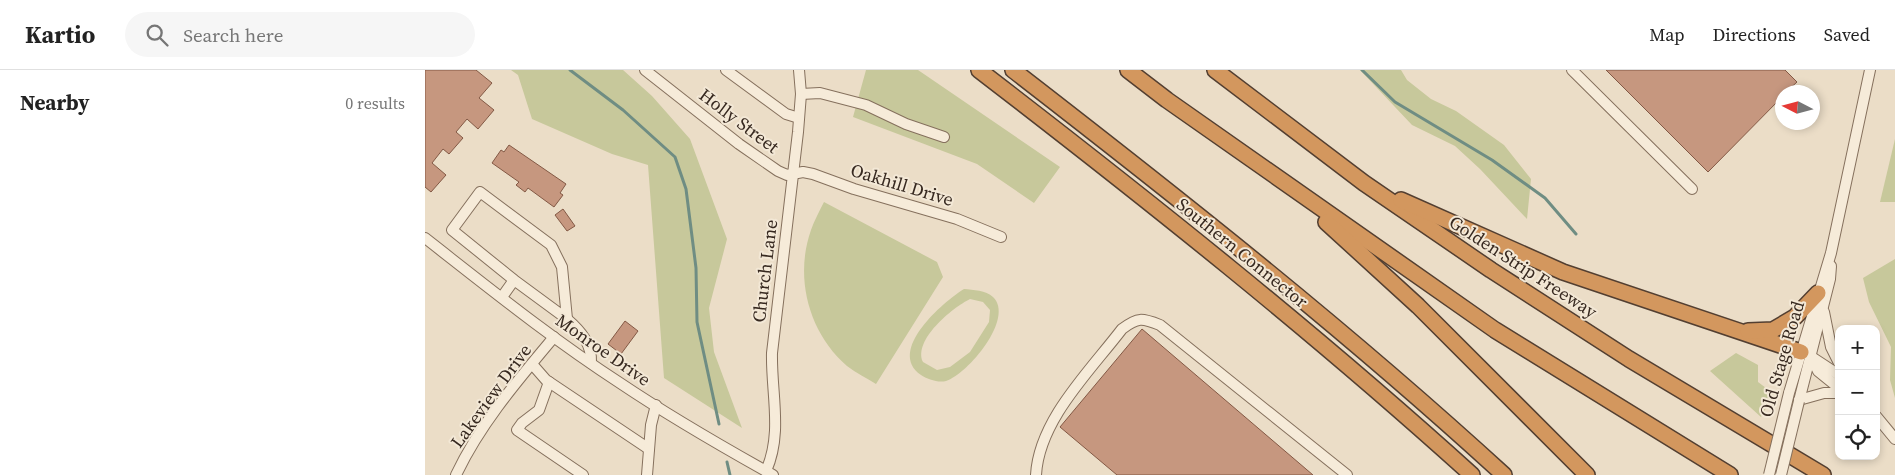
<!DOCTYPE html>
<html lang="en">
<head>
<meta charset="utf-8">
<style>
	:root { --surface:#fff; --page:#f6f6f6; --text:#222; --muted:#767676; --line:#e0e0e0 }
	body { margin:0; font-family:"Source Serif 4",serif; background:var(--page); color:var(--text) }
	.controls { position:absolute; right:15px; bottom:15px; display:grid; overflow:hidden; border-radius:10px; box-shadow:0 2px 8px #0003 }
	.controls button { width:45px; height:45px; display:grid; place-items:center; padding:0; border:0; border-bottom:1px solid var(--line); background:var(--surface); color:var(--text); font:25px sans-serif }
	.compass { position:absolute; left:1350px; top:15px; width:45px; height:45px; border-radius:50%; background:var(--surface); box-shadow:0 2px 8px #0003; rotate:276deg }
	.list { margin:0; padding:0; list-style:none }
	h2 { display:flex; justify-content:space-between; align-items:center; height:65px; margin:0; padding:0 20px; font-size:21px }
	h2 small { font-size:16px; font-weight:400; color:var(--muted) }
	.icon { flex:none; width:28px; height:28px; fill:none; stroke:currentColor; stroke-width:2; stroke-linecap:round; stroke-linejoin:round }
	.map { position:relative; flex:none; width:1470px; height:405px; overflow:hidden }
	header { display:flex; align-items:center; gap:30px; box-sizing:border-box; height:70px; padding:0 25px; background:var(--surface); border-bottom:1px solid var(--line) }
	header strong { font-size:24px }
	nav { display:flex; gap:28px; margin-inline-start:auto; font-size:18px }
	.search { width:350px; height:45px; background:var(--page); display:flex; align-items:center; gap:12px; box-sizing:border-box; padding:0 18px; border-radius:28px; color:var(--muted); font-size:19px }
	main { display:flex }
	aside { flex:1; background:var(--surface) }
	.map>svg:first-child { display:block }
	.green { fill:#c7c89b; fill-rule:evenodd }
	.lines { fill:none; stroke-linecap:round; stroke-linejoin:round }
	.stream { stroke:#6f8d83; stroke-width:3 }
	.building { fill:#c6977f; stroke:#835945 }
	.minor-casing { stroke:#85705d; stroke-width:12 }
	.highway-casing { stroke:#533f31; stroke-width:18 }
	.minor { stroke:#f6ebd9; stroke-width:10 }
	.highway { stroke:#d3975e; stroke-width:15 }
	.minor-bridge-casing { stroke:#85705d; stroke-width:12; stroke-linecap:butt }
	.minor-bridge { stroke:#f6ebd9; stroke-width:10 }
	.labels { text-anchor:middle; stroke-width:4; stroke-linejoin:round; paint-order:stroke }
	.street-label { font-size:18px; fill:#372920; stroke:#f3e8d6 }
</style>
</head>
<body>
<header>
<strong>Kartio</strong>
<div class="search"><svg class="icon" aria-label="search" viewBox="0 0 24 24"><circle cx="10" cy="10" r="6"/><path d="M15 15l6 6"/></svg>Search here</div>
<nav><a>Map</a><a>Directions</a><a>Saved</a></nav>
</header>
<main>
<aside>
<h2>Nearby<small>0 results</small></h2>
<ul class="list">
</ul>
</aside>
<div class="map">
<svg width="1470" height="405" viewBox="0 0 1470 405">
	<rect width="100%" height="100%" fill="#ebddc7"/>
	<g class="green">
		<polygon points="86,0 198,0 227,26 265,69 302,169 284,238 289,282 317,358 239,308 223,95 187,84 107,49 93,5"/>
		<polygon points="441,0 493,0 635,97 609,133 552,94 428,47"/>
		<polygon points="935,0 976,0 982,10 1006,29 1031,41 1079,75 1106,109 1102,149 1055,99 1030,76 987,55"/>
		<polygon points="1470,69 1470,132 1455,132"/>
		<path d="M399,132L512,192L518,207L451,314C442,308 431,303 422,296C384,263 369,208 386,160C389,151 394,142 399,132Z"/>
		<polygon points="1470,189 1470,328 1465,310 1466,277 1444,232 1438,208"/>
		<path d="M539,219C548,220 561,220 568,227C590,248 543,304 521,311C513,313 502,309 496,305C461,281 518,232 539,219ZM545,229L558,232L565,240L564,252L545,282L525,297L512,300L498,292C488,270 527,238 545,229Z"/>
		<polygon points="1311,283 1333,295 1333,312 1349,324 1336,347 1285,301"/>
	</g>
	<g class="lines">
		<g class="stream">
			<polyline points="145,0 198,40 250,87 261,119 271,198 272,252 294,354"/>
			<polyline points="937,0 970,32 1067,90 1120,128 1151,164"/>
			<polyline points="302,392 305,405"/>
		</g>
	</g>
	<g class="building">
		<polygon points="0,0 51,0 67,13 54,28 69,40 53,59 42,49 31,62 38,68 24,84 18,79 7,93 21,105 6,122 0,117"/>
		<polygon points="1181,0 1360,0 1372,12 1361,22 1358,22 1358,26 1283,102"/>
		<polygon points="84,75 141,114 135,123 138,125 129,137 103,118 100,122 91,115 94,112 67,93 76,80 79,82"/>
		<polygon points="138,139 150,156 142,161 130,145"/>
		<polygon points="200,251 213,261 196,284 183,274"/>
		<polygon points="717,259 888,405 692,405 635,357"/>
	</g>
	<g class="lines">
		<defs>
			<g id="minor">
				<polyline points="220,0 314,74 353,101 362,105 378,102 388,104 429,119 532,149 576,167"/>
				<polyline points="301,0 361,44 374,48"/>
				<polyline points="1147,0 1267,119"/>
				<polyline points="376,24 395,23 441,35 481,54 519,67"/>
				<path d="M0,168C64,218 127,269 195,313C244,346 296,376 348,405"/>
				<polyline points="77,227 89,210 27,160 55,122 126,175 137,197 142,249 89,210"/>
				<polyline points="1399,242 1406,277 1414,293"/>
				<path d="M142,249C156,261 167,274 166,293"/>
				<polyline points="1382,284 1414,305"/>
				<polyline points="1386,287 1393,301 1414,318"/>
				<polyline points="107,294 121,310 224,379"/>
				<polyline points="124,312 114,340 97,353 92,360 158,405"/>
				<polyline points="1364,323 1406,183 1445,0"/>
				<polyline points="1374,330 1399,323 1414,323"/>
				<polyline points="1374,331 1405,209 1406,196"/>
				<polyline points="1451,346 1470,369"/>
				<path d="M341,401C358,363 346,323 347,283L373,62L376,24L374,0"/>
				<path d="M31,405C55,354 93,310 129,267"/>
				<polyline points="222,405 226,355 231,335"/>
				<path d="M611,405C614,350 665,301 697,259C713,247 717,248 735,255L922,405"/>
			</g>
			<g id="highway">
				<path d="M554,0C723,130 889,262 1047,405"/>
				<path d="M588,0C756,130 922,261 1079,405"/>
				<polyline points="703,0 742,30 1070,260 1305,405"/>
				<polyline points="790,0 939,113 1066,200 1204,289 1398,405"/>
				<polyline points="976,130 1138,202 1376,282"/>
				<polyline points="901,152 993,236 1162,405"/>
				<polyline points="1323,261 1348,260 1370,247 1393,223"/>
			</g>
		</defs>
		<use href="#minor" class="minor-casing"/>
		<use href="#highway" class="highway-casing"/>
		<use href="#minor" class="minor"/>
		<use href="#highway" class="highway"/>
		<defs>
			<g id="minor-bridge">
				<polyline points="1344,405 1364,323"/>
				<polyline points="1356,405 1374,331"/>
			</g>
		</defs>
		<use href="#minor-bridge" class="minor-bridge-casing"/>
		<use href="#minor-bridge" class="minor-bridge"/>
	</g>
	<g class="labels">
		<g class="street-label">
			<text transform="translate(314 51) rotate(37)" y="6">Holly Street</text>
			<text transform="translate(477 115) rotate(17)" y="6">Oakhill Drive</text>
			<text transform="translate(817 183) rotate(39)" y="6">Southern Connector</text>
			<text transform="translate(1098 197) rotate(33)" y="6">Golden Strip Freeway</text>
			<text transform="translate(340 201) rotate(-83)" y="6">Church Lane</text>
			<text transform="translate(178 280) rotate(35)" y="6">Monroe Drive</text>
			<text transform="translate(1357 289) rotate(-74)" y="6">Old Stage Road</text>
			<text transform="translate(66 326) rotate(-54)" y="6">Lakeview Drive</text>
		</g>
	</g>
</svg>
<div class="controls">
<button>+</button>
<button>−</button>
<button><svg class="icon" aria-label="locate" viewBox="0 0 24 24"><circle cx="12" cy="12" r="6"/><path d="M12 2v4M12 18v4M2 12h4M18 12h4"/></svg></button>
</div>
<svg class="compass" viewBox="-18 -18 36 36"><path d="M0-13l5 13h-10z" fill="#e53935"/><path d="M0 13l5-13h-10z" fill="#767676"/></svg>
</div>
</main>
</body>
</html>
